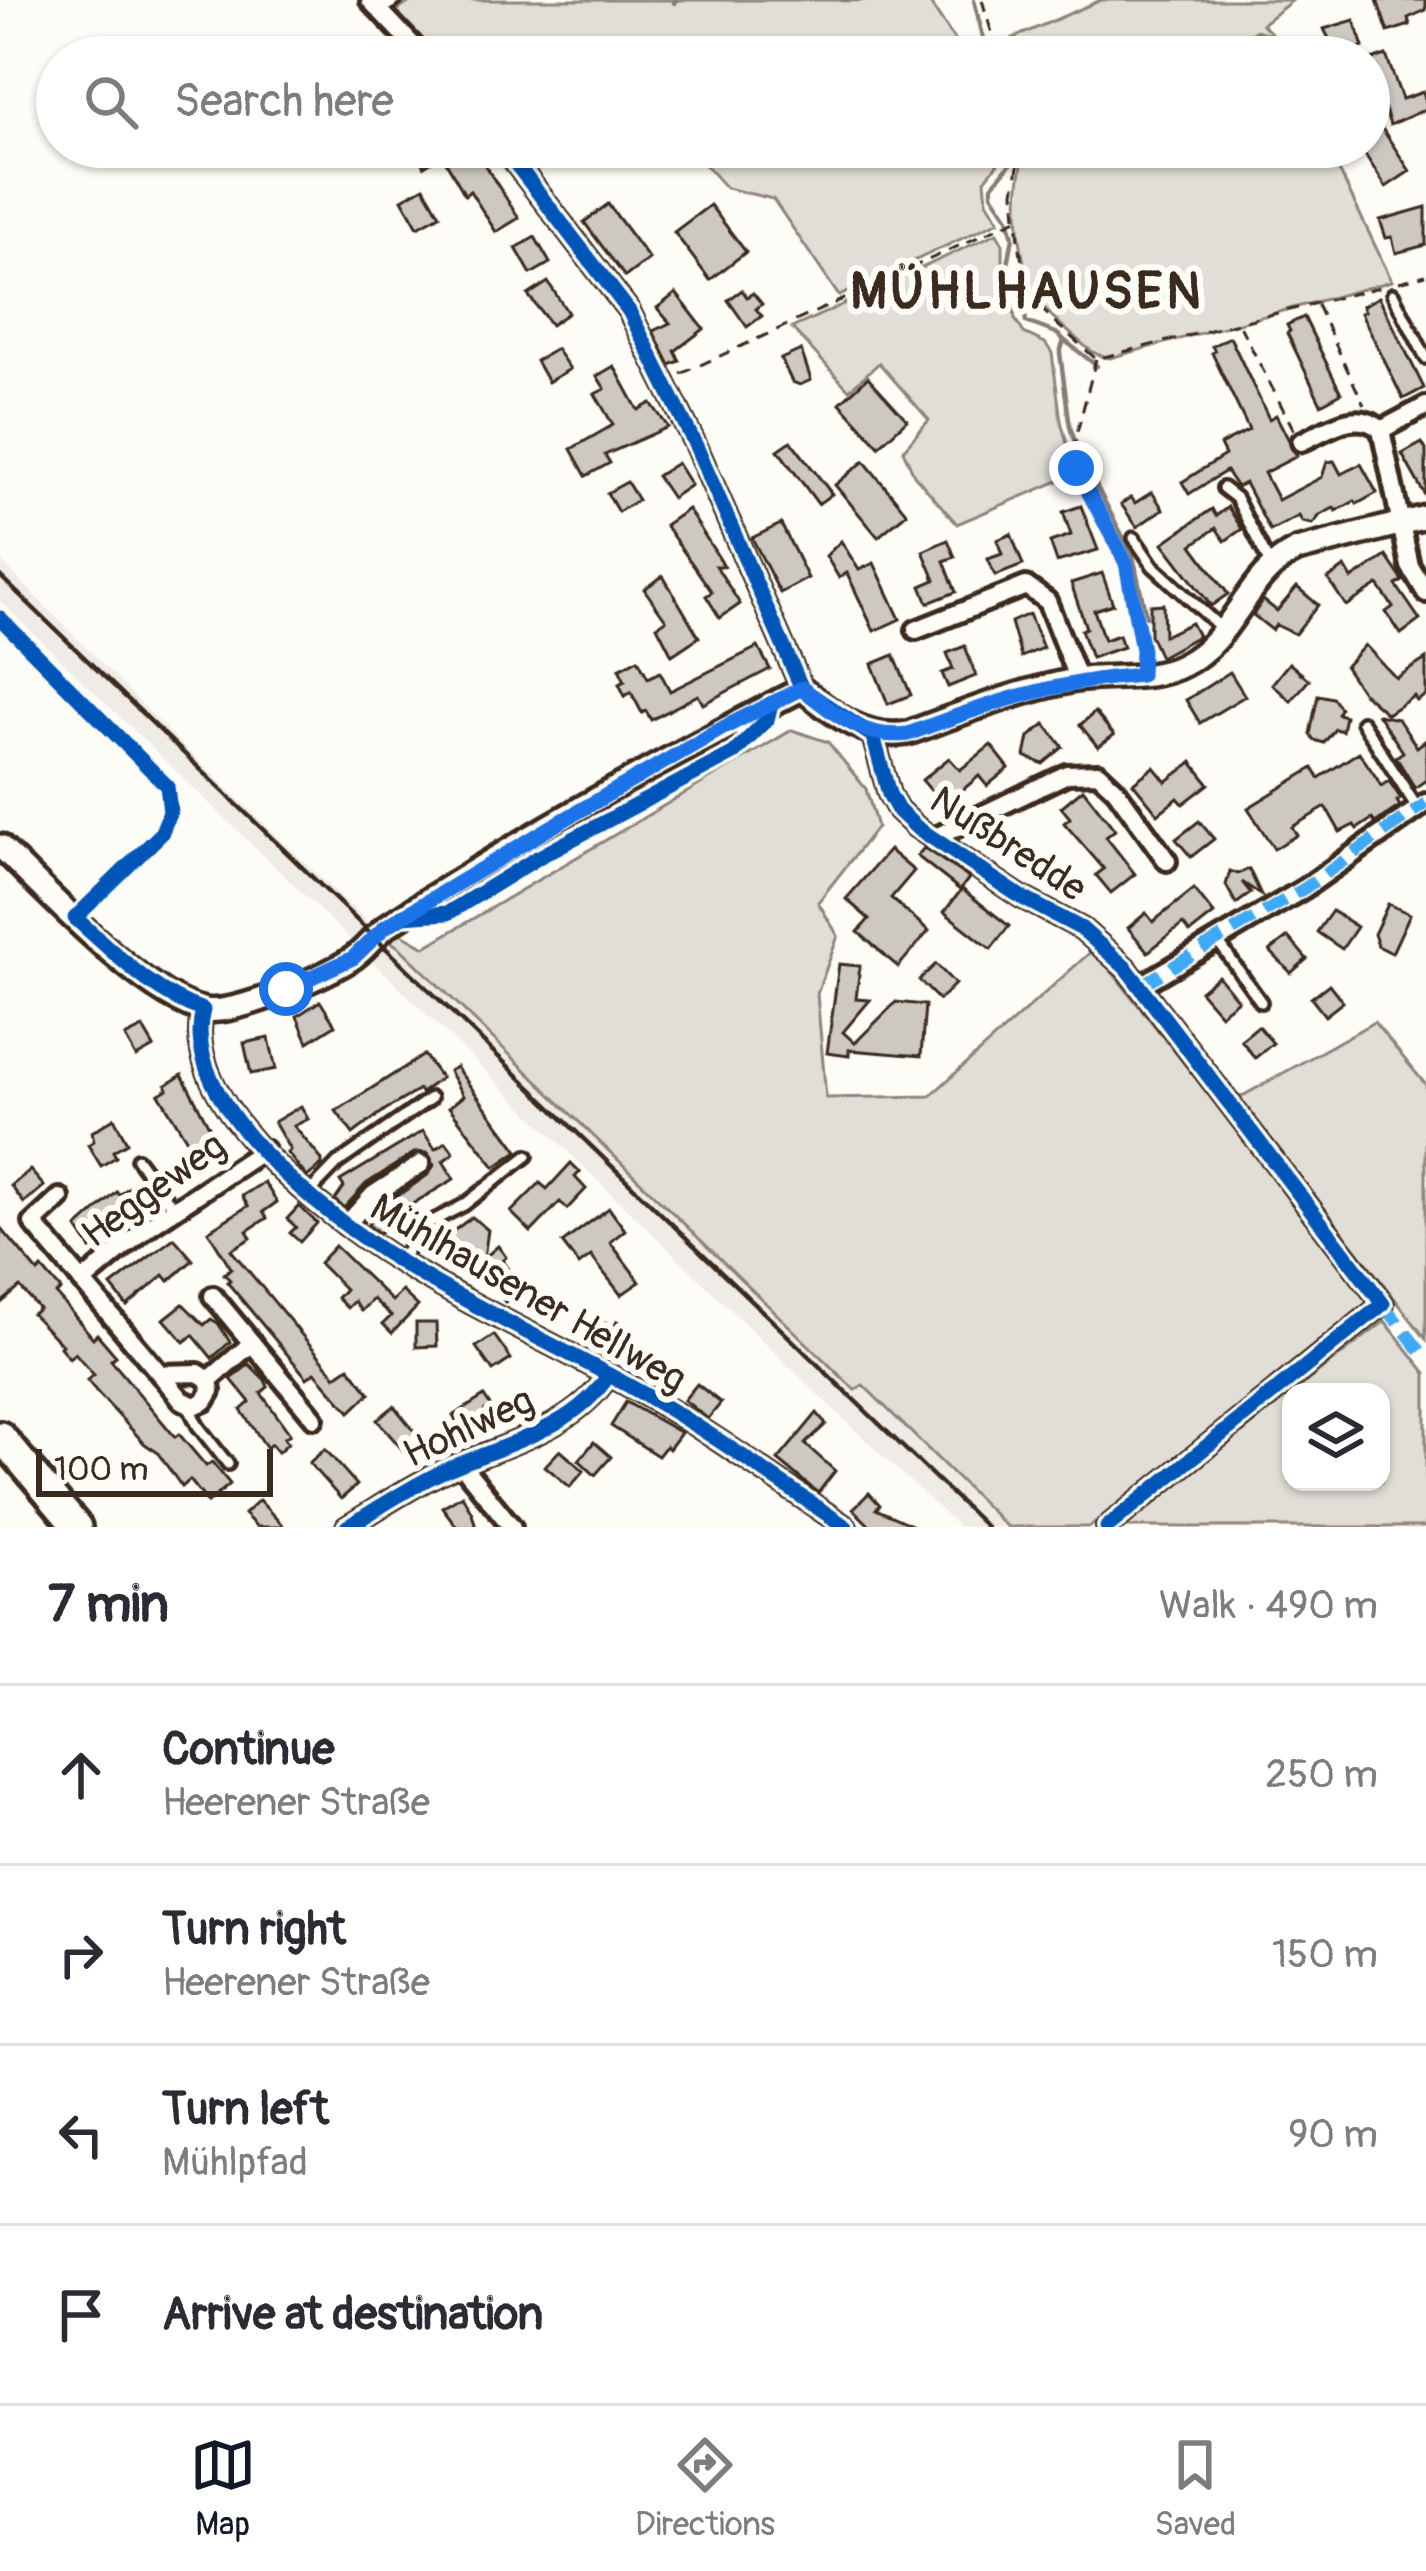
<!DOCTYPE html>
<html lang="en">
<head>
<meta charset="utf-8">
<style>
	:root { --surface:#fff; --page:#f7f7f7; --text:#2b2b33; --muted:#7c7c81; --line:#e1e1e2; --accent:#111827 }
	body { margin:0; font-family:Pangolin,sans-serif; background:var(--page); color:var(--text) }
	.controls { position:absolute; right:36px; bottom:36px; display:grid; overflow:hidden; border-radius:24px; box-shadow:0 3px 9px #0004 }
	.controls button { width:108px; height:108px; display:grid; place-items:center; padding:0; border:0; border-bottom:3px solid var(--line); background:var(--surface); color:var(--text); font:60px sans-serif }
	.scale { position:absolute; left:36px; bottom:30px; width:237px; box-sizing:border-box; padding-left:12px; border:6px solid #3b2a1e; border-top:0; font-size:33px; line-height:42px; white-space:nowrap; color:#3b2a1e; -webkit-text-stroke:9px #fdfcf7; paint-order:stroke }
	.stop { position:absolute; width:36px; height:36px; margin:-27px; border:9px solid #1a73e8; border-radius:50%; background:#fff }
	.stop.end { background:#1a73e8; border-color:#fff; box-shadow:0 3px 12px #0008 }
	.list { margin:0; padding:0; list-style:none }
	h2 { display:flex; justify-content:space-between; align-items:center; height:156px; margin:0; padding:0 48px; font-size:51px }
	h2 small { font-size:39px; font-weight:400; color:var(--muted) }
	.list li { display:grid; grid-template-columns:78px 1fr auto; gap:36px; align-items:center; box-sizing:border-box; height:180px; padding:0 48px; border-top:3px solid var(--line) }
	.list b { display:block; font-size:45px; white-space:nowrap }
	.list p { margin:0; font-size:39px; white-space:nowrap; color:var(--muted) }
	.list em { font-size:39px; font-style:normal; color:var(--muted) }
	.icon { flex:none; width:66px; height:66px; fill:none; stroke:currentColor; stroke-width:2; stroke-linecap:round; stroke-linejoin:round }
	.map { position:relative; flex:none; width:1426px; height:1527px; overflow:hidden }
	.search { position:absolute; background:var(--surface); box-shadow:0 3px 9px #0004; left:36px; right:36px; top:36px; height:132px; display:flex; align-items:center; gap:30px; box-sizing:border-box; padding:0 42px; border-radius:66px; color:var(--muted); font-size:45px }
	.sheet { height:876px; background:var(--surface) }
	nav { display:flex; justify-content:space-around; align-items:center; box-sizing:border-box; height:168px; border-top:3px solid var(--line); background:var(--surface); font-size:33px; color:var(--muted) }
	nav a { display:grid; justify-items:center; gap:6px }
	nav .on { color:var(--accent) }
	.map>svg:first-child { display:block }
	.built { fill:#efece7 }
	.green { fill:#e1ded7; stroke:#8e847a; stroke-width:3 }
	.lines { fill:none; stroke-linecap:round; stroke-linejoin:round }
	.stream { stroke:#887d74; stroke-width:4.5 }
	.building { fill:#cdc8c2; stroke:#3b2a1e; stroke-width:3 }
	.service-casing { stroke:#3b2a1e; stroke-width:18 }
	.minor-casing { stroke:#3b2a1e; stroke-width:26 }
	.tertiary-casing { stroke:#3b2a1e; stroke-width:30 }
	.primary-casing { stroke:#3b2a1e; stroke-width:36 }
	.path { stroke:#3b2a1e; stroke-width:3; stroke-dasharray:12 9; stroke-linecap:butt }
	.service { stroke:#fdfcf7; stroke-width:9 }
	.minor { stroke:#fdfcf7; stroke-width:16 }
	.tertiary { stroke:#fdfcf7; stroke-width:21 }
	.primary { stroke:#fdfcf7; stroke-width:27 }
	.rail { stroke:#3b2a1e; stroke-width:4.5 }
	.quiet { stroke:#3fa9f5; stroke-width:12; stroke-dasharray:24 12; stroke-linecap:butt }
	.cycleway-casing { stroke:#fdfcf7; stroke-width:22 }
	.cycleway { stroke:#0057b8; stroke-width:15 }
	.route { stroke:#1a73e8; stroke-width:15 }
	.labels { text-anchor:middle; stroke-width:12; stroke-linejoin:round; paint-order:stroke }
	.street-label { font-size:39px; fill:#3b2a1e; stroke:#fdfcf7 }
	.district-label { font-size:51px; font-weight:bold; letter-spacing:3px; fill:#3b2a1e; stroke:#fdfcf7 }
</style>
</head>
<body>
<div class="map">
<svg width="1426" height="1527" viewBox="0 0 1426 1527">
	<rect width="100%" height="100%" fill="#fdfcf7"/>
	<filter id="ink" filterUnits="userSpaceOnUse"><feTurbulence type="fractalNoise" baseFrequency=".00833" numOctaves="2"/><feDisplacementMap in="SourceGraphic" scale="24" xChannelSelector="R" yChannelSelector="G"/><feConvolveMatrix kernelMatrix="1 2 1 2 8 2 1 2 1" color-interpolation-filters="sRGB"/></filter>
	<g filter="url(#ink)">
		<g class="built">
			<polygon points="0,560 188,751 373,927 356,945 0,601"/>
			<polygon points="384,937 400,948 855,1390 862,1384 1007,1527 959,1527 841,1417 367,956"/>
		</g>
		<g class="green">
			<polygon points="413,0 928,0 966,57 434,57 392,14"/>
			<polygon points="1101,0 1293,0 1262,24 1296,57 1020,57 1013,38"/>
			<polygon points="689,147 1005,147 1006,153 985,180 987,201 999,221 839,296 773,199 726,188"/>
			<path d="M1029,147H1342L1343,150L1333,158L1392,281L1110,358C1093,356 1084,345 1071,334C1057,322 1043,309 1034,293C1017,260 1011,177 1029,147Z"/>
			<polygon points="997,233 1003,244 1003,273 1011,290 1015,319 1024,333 1045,343 1052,353 1061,421 1075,474 957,524 914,475 903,450 929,420 879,363 849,390 792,328"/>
			<polygon points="792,730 828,742 866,789 877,827 818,902 838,936 817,994 826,1098 930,1096 1094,949 1373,1303 1090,1527 1007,1527 863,1385 855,1390 400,948 384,937 395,930 425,947"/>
			<polygon points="1374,1022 1426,1085 1426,1339 1239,1098"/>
			<polygon points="1385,1321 1426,1373 1426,1527 1123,1527 1291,1394 1291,1482 1381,1482 1381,1392 1293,1392"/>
		</g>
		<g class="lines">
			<g class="stream">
				<polyline points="842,0 861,0"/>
				<polyline points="974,0 988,57"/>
				<polyline points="674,3 676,0"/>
				<polyline points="1210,57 1257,31 1290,43 1299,57"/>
				<polyline points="1012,147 1012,162 992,186 992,194 1008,218 1013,237 1007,270 1022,295 1026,322 1056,333 1064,340 1060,353 1070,427 1078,451 1133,556 1146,616"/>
				<polyline points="1345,147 1346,149"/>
				<polyline points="1022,160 1046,147"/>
				<polyline points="1064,340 1097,366"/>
			</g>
		</g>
		<g class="building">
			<polygon points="1377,0 1426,0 1426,10 1408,18 1410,25 1388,32"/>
			<polygon points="1354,20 1363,47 1338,56 1324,29"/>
			<polygon points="1386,55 1402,99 1423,92 1426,103 1426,109 1390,125 1379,91 1373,94 1369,82 1374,78 1369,61"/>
			<polygon points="1381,127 1410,171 1386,187 1360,147 1369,147 1369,135"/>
			<polygon points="429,147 473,147 519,218 496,232 470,191 465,195 442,155 424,166 418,154"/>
			<polygon points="424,187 440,215 418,227 402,199"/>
			<polygon points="608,204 649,259 625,277 584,222"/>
			<polygon points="710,205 746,252 710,280 674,232"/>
			<polygon points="1426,207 1426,245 1396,253 1392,237 1386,238 1380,220"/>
			<polygon points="535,237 550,263 531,274 516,248"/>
			<polygon points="548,282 568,313 551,325 528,295"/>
			<polygon points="742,290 747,297 753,293 762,304 756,309 762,316 747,327 728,300"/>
			<polygon points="676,293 704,329 675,351 680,361 670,365 653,331 670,323 657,308"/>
			<polygon points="1379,297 1424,388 1403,399 1361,313 1365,311 1362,306"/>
			<polygon points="1304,317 1341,393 1321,404 1287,333 1290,331 1287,325"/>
			<polygon points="1230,337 1269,419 1276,415 1297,456 1264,473 1278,500 1322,477 1327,462 1334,461 1341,474 1361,464 1377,493 1357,504 1355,501 1336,511 1334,508 1320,515 1313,524 1302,522 1299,516 1270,531 1245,483 1237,487 1226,471 1189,494 1182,482 1225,455 1220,445 1249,430 1212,353 1215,351 1212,346"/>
			<polygon points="556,349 570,369 548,382 536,361"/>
			<polygon points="801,350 811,380 800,385 792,382 781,359"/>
			<polygon points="614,366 638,410 651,403 668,427 605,455 610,463 586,476 571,449 613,425 595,394 605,389 597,376"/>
			<polygon points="868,377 907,420 879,446 840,403"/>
			<polygon points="791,441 832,494 818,504 778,450"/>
			<polygon points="1422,443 1426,450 1426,497 1402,454"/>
			<polygon points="864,461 907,513 878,537 835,485"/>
			<polygon points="677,463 691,485 672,498 657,476"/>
			<polygon points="627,482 638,500 618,512 607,493"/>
			<polygon points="1152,492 1163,509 1137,527 1121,504 1131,497 1135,503"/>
			<polygon points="1081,506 1098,550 1057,562 1050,542 1071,535 1063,512"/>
			<polygon points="1228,507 1242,529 1225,541 1216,528 1192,545 1228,594 1211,606 1163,543 1212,509 1216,516"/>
			<polygon points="688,509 724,566 716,566 740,604 720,618 706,596 712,592 665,525"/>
			<polygon points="781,524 808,578 780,593 752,538"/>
			<polygon points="1011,534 1023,565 995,576 988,559 1002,554 997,540"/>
			<polygon points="948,540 955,557 944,561 956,592 928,603 921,586 935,580 923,551"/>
			<polygon points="841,541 859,570 874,563 900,619 874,631 847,573 839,578 826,556"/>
			<polygon points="1386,556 1403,581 1396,585 1420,620 1401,634 1386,612 1393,607 1378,585 1346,606 1328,579 1345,567 1352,579"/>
			<polygon points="1102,573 1113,604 1094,610 1104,640 1119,635 1123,647 1091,658 1081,630 1086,628 1071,583"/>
			<polygon points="663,576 699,637 672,655 657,626 666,620 644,589"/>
			<polygon points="1297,587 1318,605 1295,634 1276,625 1272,630 1253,615 1263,600 1277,611"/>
			<polygon points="1163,604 1164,636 1191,623 1198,636 1160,657 1150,635 1150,605"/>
			<polygon points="1029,614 1043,648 1021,657 1011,622"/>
			<polygon points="1365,645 1396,678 1426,659 1426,695 1417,701 1414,696 1387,714 1362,692 1345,667"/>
			<polygon points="965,646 976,676 948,687 942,673 953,669 947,653"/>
			<polygon points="758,647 770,669 703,704 698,695 651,720 646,711 642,713 631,692 625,696 619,684 625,681 619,669 638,659 648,678 660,672 670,691"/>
			<polygon points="894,655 911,695 888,704 872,664"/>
			<polygon points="1289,663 1309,680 1291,701 1272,684"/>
			<polygon points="1230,672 1245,696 1200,723 1186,700"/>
			<polygon points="1318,695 1333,698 1340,708 1338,714 1345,716 1342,731 1335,729 1324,743 1314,740 1310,734"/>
			<polygon points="1095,712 1114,735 1098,747 1080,725"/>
			<polygon points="1378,715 1398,719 1417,747 1426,740 1426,780 1415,788 1396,757 1403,752"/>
			<polygon points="1045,724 1063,747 1043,764 1025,756 1029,737"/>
			<polygon points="991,745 1009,768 987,786 979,776 944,806 922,780 949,758 960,770"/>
			<polygon points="1359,752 1382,786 1389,781 1401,799 1397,801 1400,806 1375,823 1372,819 1357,829 1354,825 1340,832 1326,807 1292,827 1297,835 1274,849 1248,808 1313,768 1319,778"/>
			<polygon points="1192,762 1209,784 1183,804 1178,798 1158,814 1133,783 1154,767 1166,782"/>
			<polygon points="1083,789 1115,830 1106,837 1135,874 1111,893 1096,875 1104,869 1064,823 1070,818 1061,807"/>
			<polygon points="1199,821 1214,839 1191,857 1176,839"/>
			<polygon points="924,848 969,878 960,890 917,856"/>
			<polygon points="889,850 914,871 891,898 929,931 898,967 858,932 869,919 846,899"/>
			<polygon points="1249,869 1261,895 1242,882 1251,893 1236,904 1226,885 1230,871 1238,874"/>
			<polygon points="962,889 1009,926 991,949 944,912"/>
			<polygon points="1194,889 1214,914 1190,933 1183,924 1148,952 1128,928 1146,913 1153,922"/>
			<polygon points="1388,904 1410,914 1392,953 1378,946 1374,934"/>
			<polygon points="1332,911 1357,927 1342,949 1317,932"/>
			<polygon points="1288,937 1307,959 1291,973 1270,951"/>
			<polygon points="839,964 860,966 856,999 870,1000 843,1032 855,1043 896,1002 925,1005 921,1056 849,1050 849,1056 827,1053"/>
			<polygon points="936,964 955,984 939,1000 919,980"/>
			<polygon points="1218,976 1238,1000 1220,1014 1200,991"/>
			<polygon points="1329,984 1343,1002 1325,1016 1311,998"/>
			<polygon points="320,1001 335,1025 308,1042 297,1016"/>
			<polygon points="1258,1026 1273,1043 1255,1058 1241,1040"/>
			<polygon points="143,1028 154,1047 136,1057 125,1037"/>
			<polygon points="269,1038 276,1069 251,1074 244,1043"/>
			<polygon points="424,1055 441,1078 421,1093 419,1090 385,1110 353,1134 336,1111"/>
			<polygon points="456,1067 518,1151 495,1167 449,1107 463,1096 449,1071"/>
			<polygon points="182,1075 220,1147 199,1160 159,1094 168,1089 166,1085"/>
			<polygon points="301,1106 308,1119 294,1126 322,1160 322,1165 307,1177 287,1153 290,1150 274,1122"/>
			<polygon points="114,1118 127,1143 113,1151 116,1157 101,1166 88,1145 94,1141 92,1132"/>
			<polygon points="423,1131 435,1149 446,1142 454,1153 443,1161 454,1179 409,1206 379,1233 368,1225 376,1211 429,1174 434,1165 428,1153 414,1153 366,1184 344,1208 335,1200 344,1187 340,1181"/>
			<polygon points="571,1163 580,1172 575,1177 586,1189 567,1209 560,1202 531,1232 511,1212 540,1183 547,1189"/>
			<polygon points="30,1170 44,1186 24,1203 11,1186"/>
			<polygon points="264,1182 277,1202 263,1212 267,1218 247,1231 251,1238 231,1250 336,1376 349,1367 370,1393 350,1412 315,1372 307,1378 227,1282 230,1280 224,1274 231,1268 208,1231 248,1206 242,1196"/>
			<polygon points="128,1188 141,1204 91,1249 77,1228 117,1192 120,1195"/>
			<polygon points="299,1206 317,1223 300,1242 290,1233 296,1227 287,1219"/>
			<polygon points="609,1208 625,1230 610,1242 640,1282 621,1295 591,1256 579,1265 562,1243"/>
			<polygon points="472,1217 488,1230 484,1258 498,1246 506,1257 502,1261 508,1269 504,1273 523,1288 505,1302 475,1264 463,1265 463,1258 454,1246 447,1245 448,1235"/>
			<polygon points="0,1227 38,1272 42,1268 61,1290 56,1294 93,1338 97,1334 116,1356 111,1360 175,1437 179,1434 206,1466 212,1462 230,1484 208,1503 190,1480 182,1487 157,1452 145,1444 96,1391 87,1380 94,1375 75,1353 69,1358 60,1347 62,1345 32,1314 39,1309 20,1287 0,1304"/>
			<polygon points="174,1238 193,1260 169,1281 164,1275 127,1306 111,1286"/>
			<polygon points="335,1246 392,1301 402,1291 418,1306 392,1333 383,1324 391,1316 373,1299 361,1311 354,1301 347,1308 337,1298 345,1289 319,1263"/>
			<polygon points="183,1304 204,1325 211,1319 218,1323 230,1342 212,1358 193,1335 184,1342 164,1319"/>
			<polygon points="617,1321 635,1331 623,1353 595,1338 604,1322 614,1328"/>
			<polygon points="416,1323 436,1323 437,1346 416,1347"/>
			<polygon points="494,1335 511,1359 493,1371 476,1347"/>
			<polygon points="249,1364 265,1380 268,1387 261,1393 290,1434 284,1438 288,1443 278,1452 271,1444 267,1448 241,1410 250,1402 231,1379"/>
			<polygon points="697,1384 721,1403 708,1419 684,1400"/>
			<polygon points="484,1396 491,1407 485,1410 493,1423 467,1440 453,1416"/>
			<polygon points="626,1402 681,1433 669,1449 666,1446 658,1456 611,1426"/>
			<polygon points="394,1406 423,1442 407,1455 377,1420"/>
			<polygon points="817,1413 826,1424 805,1444 835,1471 818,1493 778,1460"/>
			<polygon points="594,1442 611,1457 595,1475 579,1460"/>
			<polygon points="325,1449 357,1485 341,1499 309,1463"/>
			<polygon points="560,1450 584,1471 570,1487 545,1466"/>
			<polygon points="869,1493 880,1505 876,1509 916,1527 871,1527 853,1509"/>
			<polygon points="462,1495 472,1513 476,1527 457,1527 442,1507"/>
			<polygon points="259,1500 284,1527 257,1527 244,1514"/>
		</g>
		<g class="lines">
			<defs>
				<g id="service">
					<polyline points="381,10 396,0"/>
					<polyline points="1393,294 1426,358"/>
					<polyline points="1223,488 1236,498 1271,566"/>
					<polyline points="1134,538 1153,566 1221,628"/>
					<polyline points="1362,722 1418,809"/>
					<polyline points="1217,940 1261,1002"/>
					<polyline points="137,1159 175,1210"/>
					<polyline points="309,1193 339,1162 431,1098"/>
					<polyline points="399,1262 425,1225 464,1205 527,1156"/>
					<polyline points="187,1404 198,1426 228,1464"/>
				</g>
				<g id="minor">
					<polyline points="370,0 424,57"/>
					<polyline points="503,147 629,311 696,446 802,689"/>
					<polyline points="1426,406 1381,430 1410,566 1426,593"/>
					<path d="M1301,442C1326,431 1357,407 1381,430"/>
					<polyline points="916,630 1026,586 1047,601 1078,680"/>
					<polyline points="873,736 889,794 898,810 916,827 1021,897 1082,929 1126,968 1383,1304 1107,1527"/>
					<polyline points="934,838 1067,774 1098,773 1116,790 1167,861"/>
					<polyline points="1140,986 1305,888 1426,803"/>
					<path d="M203,1010C177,1103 330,1219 400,1262C477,1310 561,1347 640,1392C711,1432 779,1482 846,1527"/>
					<polyline points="60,1198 33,1223 182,1400 194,1406 205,1401 211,1391 209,1380 252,1343"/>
					<polyline points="346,1225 373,1195 421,1164"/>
					<polyline points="82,1282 148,1227 264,1150"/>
					<polyline points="213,1296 314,1418"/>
					<polyline points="160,1374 198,1373 209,1380"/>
					<polyline points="461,1464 512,1527"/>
					<path d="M347,1527C379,1508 412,1485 446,1470C502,1445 573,1430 608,1376"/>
				</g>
				<path id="tertiary" d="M0,846C44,889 147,1000 205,1010C236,1015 322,977 350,960C365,951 375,934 390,924C522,838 662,760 802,689C835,715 865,740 908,733C963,713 1017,691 1075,680C1110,674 1151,682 1183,665C1236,639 1244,575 1297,550L1426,517"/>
				<polyline id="primary" points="0,1436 77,1527"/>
			</defs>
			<use href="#service" class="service-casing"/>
			<use href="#minor" class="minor-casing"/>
			<use href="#tertiary" class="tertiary-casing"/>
			<use href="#primary" class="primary-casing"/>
			<g class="path">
				<polyline points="982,0 999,57"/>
				<polyline points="1016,217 1014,192 1021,147"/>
				<polyline points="1399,282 1426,275"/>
				<polyline points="1317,305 1364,405"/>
				<polyline points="1240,326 1294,430"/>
				<polyline points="1096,359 1071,456 1126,563 1142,655"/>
				<path d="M681,374L1017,219C1024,307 1035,303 1096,359L1384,286"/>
			</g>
			<use href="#service" class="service"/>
			<use href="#minor" class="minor"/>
			<use href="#tertiary" class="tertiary"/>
			<use href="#primary" class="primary"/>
			<polyline class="rail" points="0,576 986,1527"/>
			<g class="quiet">
				<polyline points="1140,986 1305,888 1426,803"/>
				<polyline points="1383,1304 1426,1358"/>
			</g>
			<defs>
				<g id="cycleway">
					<polyline points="503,147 629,311 696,446 802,689 873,736 889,794 898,810 916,827 1021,897 1082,929 1126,968 1383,1304 1107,1527"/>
					<path d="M0,618L167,786L170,812L161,834L75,918C114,952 153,994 203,1010C177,1103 330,1219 400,1262C477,1310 561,1347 640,1392C711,1432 779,1482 846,1527"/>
					<polyline points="402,916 448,913 539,857 734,753 767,720 771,704"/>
					<path d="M347,1527C379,1508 412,1485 446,1470C502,1445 573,1430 608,1376"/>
				</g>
			</defs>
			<use href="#cycleway" class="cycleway-casing"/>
			<use href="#cycleway" class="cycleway"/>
		</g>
	</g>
	<g class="lines" filter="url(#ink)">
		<path class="route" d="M286,989L353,958L385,927L548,829L723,728L802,688C835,715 865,740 908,734C990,703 1052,682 1141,675L1142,650L1126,563L1076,468"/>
	</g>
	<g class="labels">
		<g class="street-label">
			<text transform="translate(1009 843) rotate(33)" y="14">Nußbredde</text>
			<text transform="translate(153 1189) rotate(-36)" y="14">Heggeweg</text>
			<text transform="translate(529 1292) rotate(30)" y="14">Mühlhausener Hellweg</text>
			<text transform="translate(468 1426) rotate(-25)" y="14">Hohlweg</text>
		</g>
		<g class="district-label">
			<text x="1027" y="308">MÜHLHAUSEN</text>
		</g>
	</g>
</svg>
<div class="controls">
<button><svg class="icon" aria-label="layers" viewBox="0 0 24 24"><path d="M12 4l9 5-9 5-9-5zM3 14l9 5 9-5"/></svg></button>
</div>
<div class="scale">100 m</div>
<div class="stop" style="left:286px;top:989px"></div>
<div class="stop end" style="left:1076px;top:468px"></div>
<div class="search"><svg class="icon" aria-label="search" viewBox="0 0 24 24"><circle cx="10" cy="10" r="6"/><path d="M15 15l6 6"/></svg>Search here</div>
</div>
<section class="sheet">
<h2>7 min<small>Walk · 490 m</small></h2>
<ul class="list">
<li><svg class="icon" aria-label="ahead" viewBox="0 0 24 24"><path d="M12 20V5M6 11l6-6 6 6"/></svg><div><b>Continue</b><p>Heerener Straße</p></div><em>250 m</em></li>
<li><svg class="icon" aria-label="right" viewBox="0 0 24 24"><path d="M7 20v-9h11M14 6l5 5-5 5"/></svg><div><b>Turn right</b><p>Heerener Straße</p></div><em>150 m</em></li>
<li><svg class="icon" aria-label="left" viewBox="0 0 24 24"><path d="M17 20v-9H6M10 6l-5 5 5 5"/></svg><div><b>Turn left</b><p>Mühlpfad</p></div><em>90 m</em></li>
<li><svg class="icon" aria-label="arrive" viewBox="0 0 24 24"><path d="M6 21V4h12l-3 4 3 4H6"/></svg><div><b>Arrive at destination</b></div></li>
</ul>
</section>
<nav>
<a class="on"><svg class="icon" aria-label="map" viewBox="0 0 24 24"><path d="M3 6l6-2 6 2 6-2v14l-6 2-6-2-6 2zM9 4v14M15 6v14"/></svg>Map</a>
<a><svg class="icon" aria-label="directions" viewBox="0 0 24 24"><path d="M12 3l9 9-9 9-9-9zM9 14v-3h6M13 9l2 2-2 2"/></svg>Directions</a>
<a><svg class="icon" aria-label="saved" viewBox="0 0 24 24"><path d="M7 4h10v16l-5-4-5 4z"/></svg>Saved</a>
</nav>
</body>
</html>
